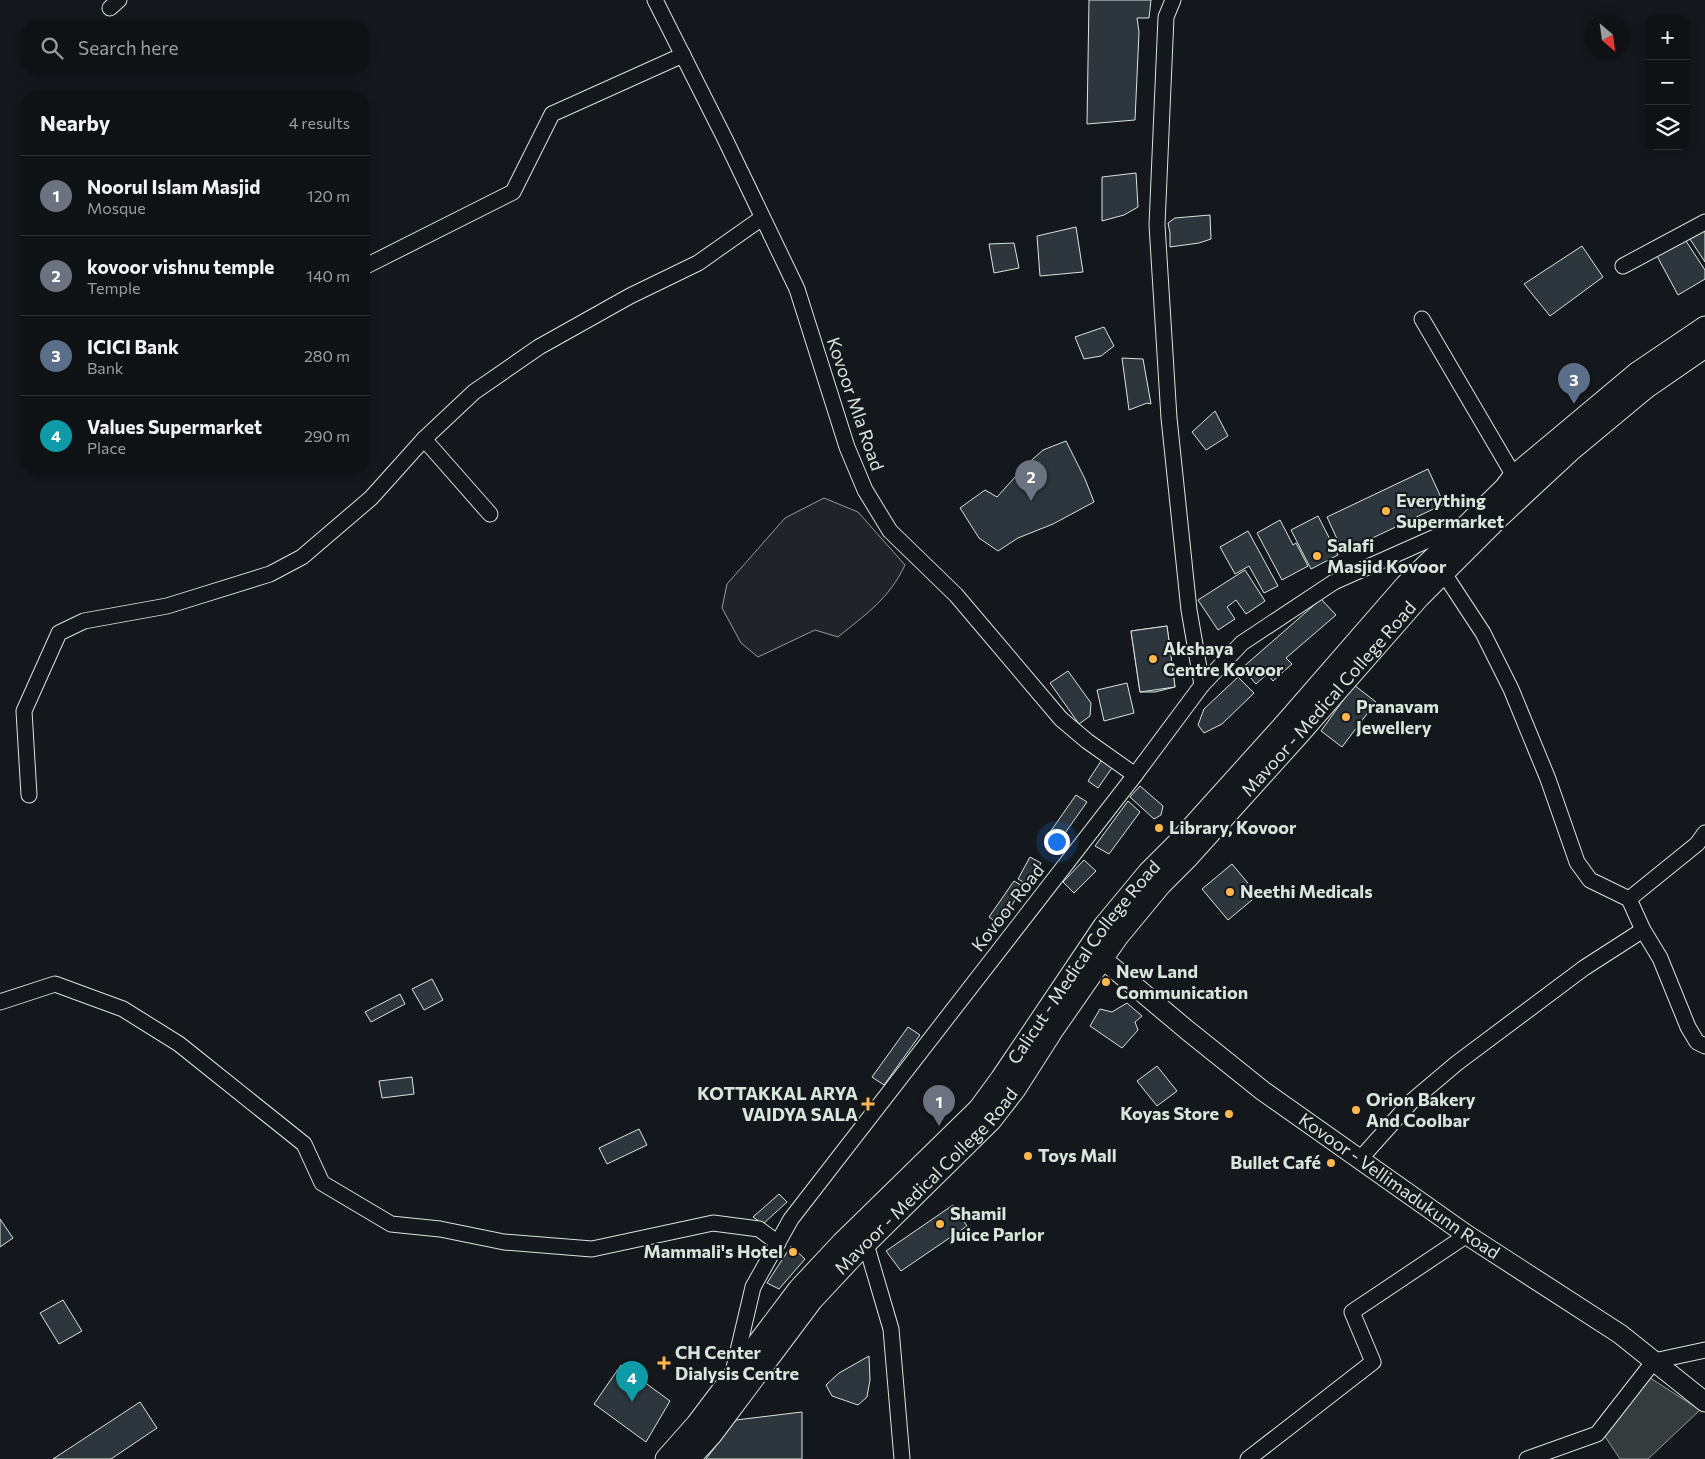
<!DOCTYPE html>
<html lang="en">
<head>
<meta charset="utf-8">
<style>
	:root { --surface:#0f1215; --page:#181b1e; --text:#f1f3f6; --muted:#9b9ea0; --line:#2f3234; --accent:#db2777 }
	body { margin:0; font-family:Commissioner,sans-serif; background:var(--page); color:var(--text) }
	.controls { position:absolute; right:15px; top:15px; display:grid; overflow:hidden; border-radius:10px; box-shadow:0 2px 8px #0003 }
	.controls button { width:45px; height:45px; display:grid; place-items:center; padding:0; border:0; border-bottom:1px solid var(--line); background:var(--surface); color:var(--text); font:25px sans-serif }
	.compass { position:absolute; left:1585px; top:15px; width:45px; height:45px; border-radius:50%; background:var(--surface); box-shadow:0 2px 8px #0003; rotate:151deg }
	.you { position:absolute; left:1056px; top:841px; width:18px; height:18px; margin:-12px; border:4px solid #fff; border-radius:50%; background:#1a73e8; box-shadow:0 0 0 8px #1a73e833 }
	.badge { display:grid; place-items:center; width:32px; height:32px; border-radius:50%; background:var(--accent); color:#fff; font-size:16px; font-weight:700 }
	.pin { position:absolute; translate:-50% -41px; filter:drop-shadow(0 1px 2px #0008) }
	.pin::after { content:''; position:absolute; top:26px; width:18px; height:15px; background:inherit; clip-path:polygon(0 0,100% 0,50% 100%) }
	.list { margin:0; padding:0; list-style:none }
	h2 { display:flex; justify-content:space-between; align-items:center; height:65px; margin:0; padding:0 20px; font-size:21px }
	h2 small { font-size:16px; font-weight:400; color:var(--muted) }
	.list li { display:grid; grid-template-columns:32px 1fr auto; gap:15px; align-items:center; box-sizing:border-box; height:80px; padding:0 20px; border-top:1px solid var(--line) }
	.list b { display:block; font-size:19px; white-space:nowrap }
	.list p { margin:0; font-size:16px; white-space:nowrap; color:var(--muted) }
	.list em { font-size:16px; font-style:normal; color:var(--muted) }
	.icon { flex:none; width:28px; height:28px; fill:none; stroke:currentColor; stroke-width:2; stroke-linecap:round; stroke-linejoin:round }
	.map { position:relative; flex:none; width:1705px; height:1459px; overflow:hidden }
	.search { position:absolute; background:var(--surface); box-shadow:0 2px 8px #0003; left:20px; top:20px; width:350px; height:55px; display:flex; align-items:center; gap:12px; box-sizing:border-box; padding:0 18px; border-radius:20px; color:var(--muted); font-size:19px }
	.panel { position:absolute; background:var(--surface); box-shadow:0 2px 8px #0003; left:20px; top:90px; width:350px; height:385px; border-radius:20px }
	.map>svg:first-child { display:block }
	.green { fill:#202428; stroke:#939e99 }
	.water { fill:#363b3e; stroke:#939e99 }
	.building { fill:#2c363c; stroke:#d8e6dc }
	.lines { fill:none; stroke-linecap:round; stroke-linejoin:round }
	.minor-casing { stroke:#d8e6dc; stroke-width:17 }
	.tertiary-casing { stroke:#d8e6dc; stroke-width:21 }
	.secondary-casing { stroke:#d8e6dc; stroke-width:23 }
	.minor { stroke:#14181c; stroke-width:15 }
	.tertiary { stroke:#14181c; stroke-width:19 }
	.secondary { stroke:#14181c; stroke-width:21 }
	.poi-dot { fill:#ffb74d; stroke:#14181c; stroke-width:2 }
	.labels { text-anchor:middle; stroke-width:4; stroke-linejoin:round; paint-order:stroke }
	.street-label { font-size:18px; fill:#d8e6dc; stroke:#14181c }
	.poi-label { font-size:18px; font-weight:bold; fill:#d8e6dc; stroke:#14181c; text-anchor:start }
</style>
</head>
<body>
<div class="map">
<svg width="1705" height="1459" viewBox="0 0 1705 1459">
	<rect width="100%" height="100%" fill="#14181c"/>
	<path class="green" d="M824,498L858,512L905,565C889,599 866,614 838,637L815,630L758,657L741,643L722,608L727,584L785,518Z"/>
	<polygon class="water" points="1641,1372 1700,1410 1648,1459 1620,1459 1600,1429"/>
	<g class="building">
		<polygon points="1089,0 1151,0 1149,18 1137,18 1139,32 1135,120 1087,124"/>
		<polygon points="1136,173 1138,207 1124,215 1102,221 1102,177"/>
		<polygon points="1210,215 1211,239 1199,243 1170,247 1170,233 1168,223 1175,218"/>
		<polygon points="1705,226 1705,262 1688,236"/>
		<polygon points="1076,227 1083,272 1040,276 1037,236"/>
		<polygon points="1684,238 1705,270 1705,279 1678,295 1657,256"/>
		<polygon points="1014,243 1019,268 994,273 989,244"/>
		<polygon points="1582,246 1603,277 1550,316 1524,284"/>
		<polygon points="1104,327 1114,346 1101,356 1084,359 1075,337"/>
		<polygon points="1122,358 1143,359 1151,404 1147,403 1129,410"/>
		<polygon points="1215,411 1228,436 1206,450 1192,432"/>
		<polygon points="1066,441 1085,479 1094,502 1053,524 1018,538 998,551 979,538 960,508 985,490 997,497 1025,466 1043,450"/>
		<polygon points="1428,469 1444,504 1343,552 1327,517"/>
		<polygon points="1318,516 1338,555 1311,569 1291,530"/>
		<polygon points="1280,520 1293,545 1296,543 1308,566 1282,580 1257,533"/>
		<polygon points="1248,531 1278,586 1264,593 1249,566 1235,574 1220,547"/>
		<polygon points="1245,570 1265,601 1246,614 1236,600 1227,607 1235,619 1218,630 1198,600"/>
		<polygon points="1321,599 1336,615 1286,658 1292,664 1273,681 1267,674 1256,684 1242,668"/>
		<polygon points="1167,626 1175,687 1155,692 1140,692 1131,631"/>
		<polygon points="1167,626 1175,687 1140,692 1131,631"/>
		<polygon points="1068,671 1091,703 1090,716 1079,724 1050,683"/>
		<polygon points="1238,677 1254,693 1222,724 1204,733 1198,725 1204,709"/>
		<polygon points="1127,683 1134,713 1104,721 1097,690"/>
		<polygon points="1354,685 1376,702 1342,747 1321,731"/>
		<polygon points="1103,758 1114,765 1098,788 1088,781"/>
		<polygon points="1140,786 1163,806 1161,815 1154,819 1130,797"/>
		<polygon points="1076,795 1087,802 1058,843 1048,835"/>
		<polygon points="1128,801 1140,812 1109,854 1095,846"/>
		<polygon points="1030,857 1041,863 1029,885 1018,879"/>
		<polygon points="1084,860 1096,871 1074,893 1063,882"/>
		<polygon points="1232,864 1258,895 1228,920 1202,889"/>
		<polygon points="1014,881 1024,887 999,924 989,917"/>
		<polygon points="432,979 443,1000 424,1010 412,989"/>
		<polygon points="400,994 405,1004 371,1022 365,1012"/>
		<polygon points="1127,1003 1142,1016 1135,1022 1138,1030 1122,1048 1090,1026 1100,1009 1112,1012"/>
		<polygon points="908,1027 920,1035 884,1085 872,1077"/>
		<polygon points="1157,1066 1177,1091 1157,1106 1137,1081"/>
		<polygon points="412,1077 414,1094 382,1098 379,1081"/>
		<polygon points="639,1129 647,1145 607,1164 599,1148"/>
		<polygon points="779,1194 787,1202 763,1224 753,1217"/>
		<polygon points="953,1205 967,1226 901,1271 886,1251"/>
		<polygon points="0,1219 13,1238 0,1247"/>
		<polygon points="791,1246 805,1259 779,1289 767,1283"/>
		<polygon points="63,1300 82,1331 59,1344 40,1313"/>
		<polygon points="869,1356 870,1380 867,1397 858,1405 832,1396 826,1385 839,1373"/>
		<polygon points="621,1365 670,1401 646,1442 594,1404"/>
		<polygon points="140,1402 157,1428 111,1459 53,1459"/>
		<polygon points="802,1412 802,1459 706,1459 736,1420"/>
	</g>
	<g class="lines">
		<defs>
			<g id="minor">
				<polyline points="655,0 725,139 797,289 847,447 865,490 890,531 956,595 1061,719 1087,741 1135,775"/>
				<polyline points="1173,0 1166,17 1157,225 1169,418 1189,610 1202,685"/>
				<polyline points="110,8 119,0"/>
				<polyline points="366,266 513,192 552,114 683,55"/>
				<polyline points="1623,266 1705,222"/>
				<polyline points="1422,319 1514,476"/>
				<polyline points="424,439 490,514"/>
				<polyline points="1443,572 1483,633 1511,689 1548,779 1577,862 1590,880 1629,899 1643,930 1660,958 1688,1027 1697,1042 1705,1046"/>
				<polyline points="29,795 24,711 59,633 84,621 167,606 270,574 302,557 371,498 424,439 474,392 539,347 630,296 698,263 762,218"/>
				<polyline points="1629,899 1697,844 1705,833"/>
				<polyline points="0,1002 55,984 123,1009 179,1044 304,1144 322,1183 391,1224 440,1229 504,1242 592,1249 713,1223 759,1229 778,1243"/>
				<polyline points="1360,1159 1412,1101 1457,1063 1584,968 1643,930"/>
				<polyline points="866,1244 891,1329 902,1459"/>
				<polyline points="733,1372 753,1287 791,1219 1135,775 1202,685 1242,643 1334,582 1462,525"/>
				<polyline points="1248,1459 1373,1362 1352,1312 1467,1235"/>
				<polyline points="1527,1459 1597,1434 1654,1361 1705,1350"/>
			</g>
			<g id="tertiary">
				<path id="s1" d="M1089,952L1112,967L1187,1030L1263,1091L1467,1235L1620,1334L1705,1402"/>
			</g>
			<g id="secondary">
				<path id="s2" d="M666,1459L697,1424L799,1289L842,1243L979,1109L1001,1079L1104,926L1148,873L1176,845L1285,724L1406,585L1505,488L1514,476L1637,373L1705,327"/>
				<path id="s3" d="M689,1459L711,1435L812,1300L854,1255L991,1120L1015,1089L1052,1031L1118,936L1161,884L1188,857L1298,735L1419,597L1499,517L1570,451L1647,387L1705,347"/>
			</g>
		</defs>
		<use href="#minor" class="minor-casing"/>
		<use href="#tertiary" class="tertiary-casing"/>
		<use href="#secondary" class="secondary-casing"/>
		<use href="#minor" class="minor"/>
		<use href="#tertiary" class="tertiary"/>
		<use href="#secondary" class="secondary"/>
	</g>
	<g class="poi-dot">
		<circle cx="1386" cy="511" r="5"/>
		<circle cx="1317" cy="556" r="5"/>
		<circle cx="1153" cy="659" r="5"/>
		<circle cx="1346" cy="717" r="5"/>
		<circle cx="1159" cy="828" r="5"/>
		<circle cx="1230" cy="892" r="5"/>
		<circle cx="1106" cy="982" r="5"/>
		<path d="M865.5 1096.5h5v5h5v5h-5v5h-5v-5h-5v-5h5z"/>
		<circle cx="1356" cy="1110" r="5"/>
		<circle cx="1229" cy="1114" r="5"/>
		<circle cx="1028" cy="1156" r="5"/>
		<circle cx="1331" cy="1163" r="5"/>
		<circle cx="940" cy="1224" r="5"/>
		<circle cx="793" cy="1252" r="5"/>
		<path d="M661.5 1355.5h5v5h5v5h-5v5h-5v-5h-5v-5h5z"/>
	</g>
	<g class="labels">
		<g class="street-label">
			<text transform="translate(855 404) rotate(71)" y="6">Kovoor Mla Road</text>
			<text dy="6" stroke="none"><textPath href="#s3" startOffset="996">Mavoor - Medical College Road</textPath></text>
			<text transform="translate(1008 908) rotate(-52)" y="6">Kovoor Road</text>
			<text dy="6" stroke="none"><textPath href="#s2" startOffset="651">Calicut - Medical College Road</textPath></text>
			<text dy="6" stroke="none"><textPath href="#s3" startOffset="366">Mavoor - Medical College Road</textPath></text>
			<text dy="6" stroke="none"><textPath href="#s1" startOffset="389">Kovoor - Vellimadukunn Road</textPath></text>
		</g>
		<g class="poi-label">
			<text x="1396" y="507">Everything<tspan x="1396" dy="21">Supermarket</tspan></text>
			<text x="1327" y="552">Salafi<tspan x="1327" dy="21">Masjid Kovoor</tspan></text>
			<text x="1163" y="655">Akshaya<tspan x="1163" dy="21">Centre Kovoor</tspan></text>
			<text x="1356" y="713">Pranavam<tspan x="1356" dy="21">Jewellery</tspan></text>
			<text x="1169" y="834">Library, Kovoor</text>
			<text x="1240" y="898">Neethi Medicals</text>
			<text x="1116" y="978">New Land<tspan x="1116" dy="21">Communication</tspan></text>
			<text x="858" y="1100" text-anchor="end">KOTTAKKAL ARYA<tspan x="858" dy="21">VAIDYA SALA</tspan></text>
			<text x="1366" y="1106">Orion Bakery<tspan x="1366" dy="21">And Coolbar</tspan></text>
			<text x="1219" y="1120" text-anchor="end">Koyas Store</text>
			<text x="1038" y="1162">Toys Mall</text>
			<text x="1321" y="1169" text-anchor="end">Bullet Café</text>
			<text x="950" y="1220">Shamil<tspan x="950" dy="21">Juice Parlor</tspan></text>
			<text x="783" y="1258" text-anchor="end">Mammali's Hotel</text>
			<text x="675" y="1359">CH Center<tspan x="675" dy="21">Dialysis Centre</tspan></text>
		</g>
	</g>
</svg>
<div class="controls">
<button>+</button>
<button>−</button>
<button><svg class="icon" aria-label="layers" viewBox="0 0 24 24"><path d="M12 4l9 5-9 5-9-5zM3 14l9 5 9-5"/></svg></button>
</div>
<svg class="compass" viewBox="-18 -18 36 36"><path d="M0-13l5 13h-10z" fill="#e53935"/><path d="M0 13l5-13h-10z" fill="#9b9ea0"/></svg>
<div class="you"></div>
<div class="pin badge" style="left:939px;top:1126px;background:#6b7280">1</div>
<div class="pin badge" style="left:1031px;top:501px;background:#6b7280">2</div>
<div class="pin badge" style="left:1574px;top:404px;background:#5c6f8a">3</div>
<div class="pin badge" style="left:632px;top:1402px;background:#0f9aa8">4</div>
<div class="search"><svg class="icon" aria-label="search" viewBox="0 0 24 24"><circle cx="10" cy="10" r="6"/><path d="M15 15l6 6"/></svg>Search here</div>
<section class="panel">
<h2>Nearby<small>4 results</small></h2>
<ul class="list">
<li><span class="badge" style="background:#6b7280">1</span><div><b>Noorul Islam Masjid</b><p>Mosque</p></div><em>120 m</em></li>
<li><span class="badge" style="background:#6b7280">2</span><div><b>kovoor vishnu temple</b><p>Temple</p></div><em>140 m</em></li>
<li><span class="badge" style="background:#5c6f8a">3</span><div><b>ICICI Bank</b><p>Bank</p></div><em>280 m</em></li>
<li><span class="badge" style="background:#0f9aa8">4</span><div><b>Values Supermarket</b><p>Place</p></div><em>290 m</em></li>
</ul>
</section>
</div>
</body>
</html>
